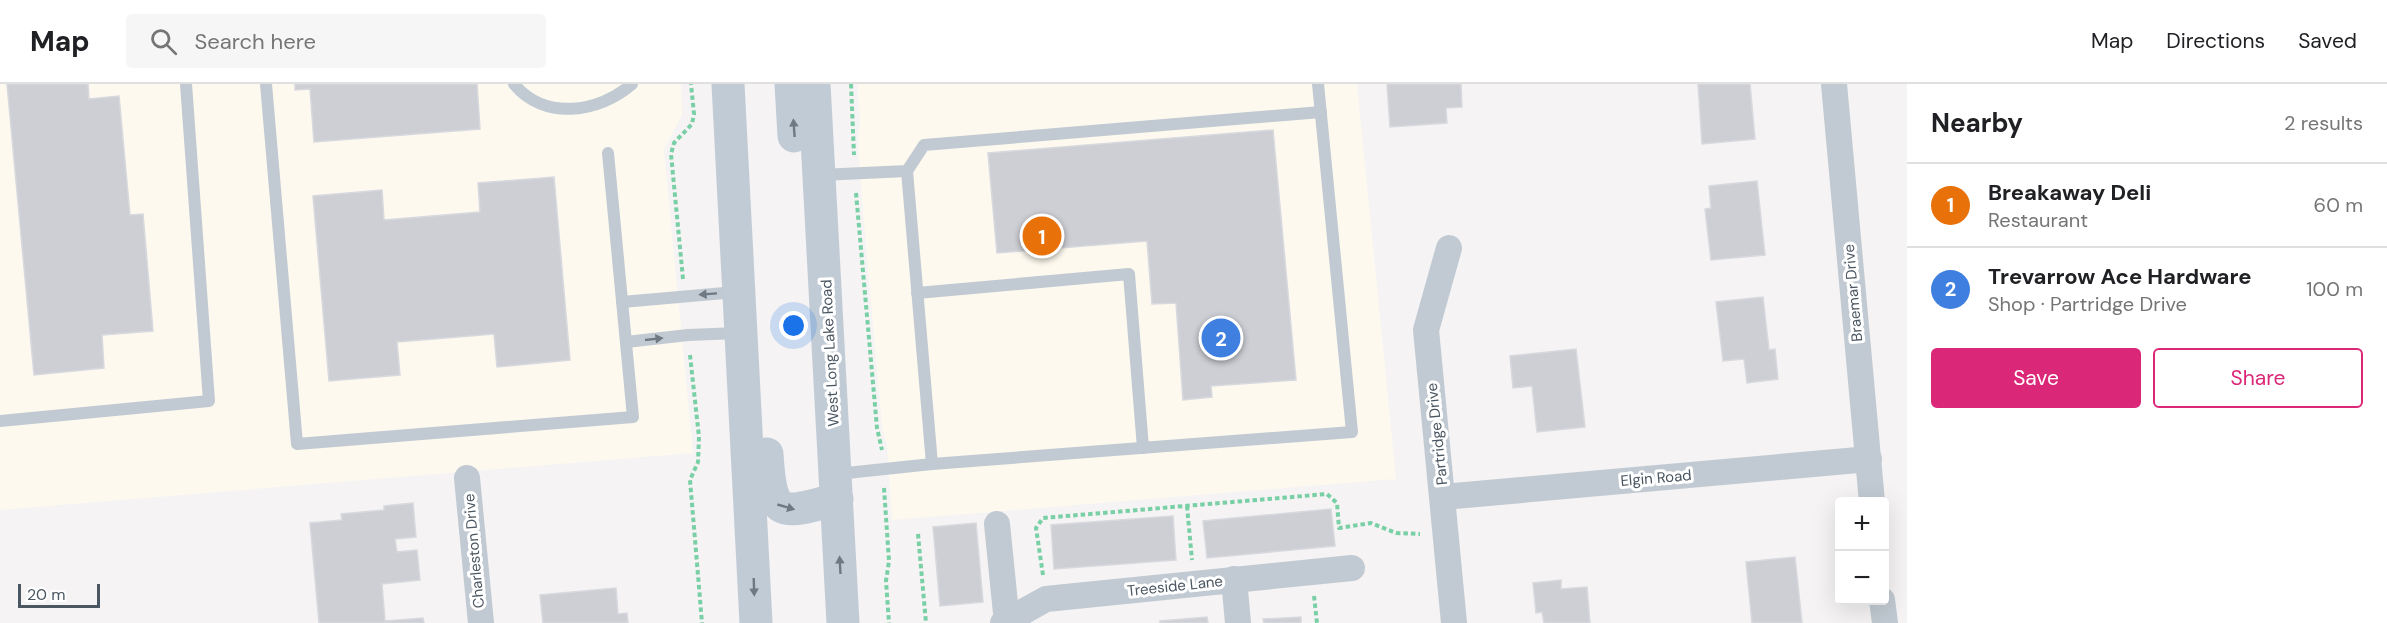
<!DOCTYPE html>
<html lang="en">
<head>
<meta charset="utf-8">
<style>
	:root { --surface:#fff; --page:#f6f6f6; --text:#202124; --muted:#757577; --line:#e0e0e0; --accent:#db2777 }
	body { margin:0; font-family:"DM Sans",sans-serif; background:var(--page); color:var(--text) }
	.controls { position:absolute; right:18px; bottom:18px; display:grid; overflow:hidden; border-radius:6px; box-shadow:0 6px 24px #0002 }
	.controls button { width:54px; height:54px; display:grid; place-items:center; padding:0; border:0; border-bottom:2px solid var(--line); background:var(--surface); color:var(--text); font:30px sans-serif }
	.scale { position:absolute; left:18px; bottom:15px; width:82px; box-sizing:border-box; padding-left:6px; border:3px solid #4a5661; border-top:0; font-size:16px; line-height:21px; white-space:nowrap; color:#4a5661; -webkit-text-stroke:4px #fff; paint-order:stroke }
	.you { position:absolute; left:794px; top:242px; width:21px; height:21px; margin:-15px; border:4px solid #fff; border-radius:50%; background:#1a73e8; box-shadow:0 0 0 9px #1a73e833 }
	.badge { display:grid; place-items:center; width:39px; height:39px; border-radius:50%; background:var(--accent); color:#fff; font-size:20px; font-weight:700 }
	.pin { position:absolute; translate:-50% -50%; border:3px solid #fff; box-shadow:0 2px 6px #0006 }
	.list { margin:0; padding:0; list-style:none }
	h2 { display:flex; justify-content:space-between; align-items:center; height:78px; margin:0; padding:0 24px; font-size:26px }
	h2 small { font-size:20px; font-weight:400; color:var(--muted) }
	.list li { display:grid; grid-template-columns:39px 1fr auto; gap:18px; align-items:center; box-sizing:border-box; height:84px; padding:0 24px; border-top:2px solid var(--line) }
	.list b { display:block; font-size:22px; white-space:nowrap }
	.list p { margin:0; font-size:20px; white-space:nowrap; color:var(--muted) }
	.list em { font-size:20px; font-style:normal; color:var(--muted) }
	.actions { display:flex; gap:12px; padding:18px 24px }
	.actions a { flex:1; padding:14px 0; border:2px solid var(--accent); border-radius:6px; text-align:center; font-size:21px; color:var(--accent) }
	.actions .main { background:var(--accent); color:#fff }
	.icon { flex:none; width:33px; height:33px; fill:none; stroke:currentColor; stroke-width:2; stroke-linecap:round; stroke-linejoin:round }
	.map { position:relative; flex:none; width:1907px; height:539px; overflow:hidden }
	header { display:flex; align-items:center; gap:36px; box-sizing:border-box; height:84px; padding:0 30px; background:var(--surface); border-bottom:2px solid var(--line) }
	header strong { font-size:28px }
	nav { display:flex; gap:33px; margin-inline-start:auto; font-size:21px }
	.search { width:420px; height:54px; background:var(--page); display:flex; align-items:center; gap:15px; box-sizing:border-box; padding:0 21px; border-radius:6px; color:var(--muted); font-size:22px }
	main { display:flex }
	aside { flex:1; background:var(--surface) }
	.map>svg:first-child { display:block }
	.commercial { fill:#fdf9ef }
	.building { fill:#cdcfd5; stroke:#d7d9de; stroke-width:1.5 }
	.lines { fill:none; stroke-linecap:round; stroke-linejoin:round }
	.path { stroke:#7ad0a6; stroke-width:4; stroke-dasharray:4.5 3; stroke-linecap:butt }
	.service { stroke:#c1cad2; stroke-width:12 }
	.minor { stroke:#c1cad2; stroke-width:26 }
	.secondary { stroke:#c1cbd6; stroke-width:33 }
	.oneway { fill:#6e7984 }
	.oneway2 { fill:#6e7983 }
	.labels { text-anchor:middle; stroke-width:6; stroke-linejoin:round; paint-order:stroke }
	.street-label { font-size:15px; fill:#4a5661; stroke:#fff }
</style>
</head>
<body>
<header>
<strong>Map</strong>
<div class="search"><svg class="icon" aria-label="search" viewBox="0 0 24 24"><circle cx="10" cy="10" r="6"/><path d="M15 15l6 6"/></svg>Search here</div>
<nav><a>Map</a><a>Directions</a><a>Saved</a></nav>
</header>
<main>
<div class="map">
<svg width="1907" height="539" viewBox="0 0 1907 539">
	<rect width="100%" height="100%" fill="#f5f3f3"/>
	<g class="commercial">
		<polygon points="0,0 681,0 682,31 664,66 693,369 0,426"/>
		<polygon points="857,0 1357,0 1396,395 892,436 887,361 882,344 862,116 858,61 860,35"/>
	</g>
	<g class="building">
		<polygon points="7,0 88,0 89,15 119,12 130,131 143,130 153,247 102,251 104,284 34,291"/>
		<polygon points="295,0 477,0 480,45 314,58 310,5 295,6"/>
		<polygon points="1387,0 1461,0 1462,23 1446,24 1447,39 1390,43"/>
		<polygon points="1698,0 1750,0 1755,55 1702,60"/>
		<polygon points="1273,46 1296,296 1211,302 1212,313 1183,316 1176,219 1152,220 1147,157 997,169 988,69"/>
		<polygon points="554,93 570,276 497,283 494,250 397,258 400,291 329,297 313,112 382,106 384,136 480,128 478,99"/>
		<polygon points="1757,97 1765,171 1711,176 1705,125 1711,124 1709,102"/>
		<polygon points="1763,213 1769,266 1775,265 1778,295 1747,299 1744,275 1723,277 1716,218"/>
		<polygon points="1576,265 1585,343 1537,348 1532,302 1513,304 1510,272"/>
		<polygon points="413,419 416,453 395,455 397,468 417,466 420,496 382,500 385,537 423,534 424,539 319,539 310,439 342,436 341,430 384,426 384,422"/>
		<polygon points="1331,425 1335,462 1207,474 1203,437"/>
		<polygon points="1173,432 1176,476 1054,485 1051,441"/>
		<polygon points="976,439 983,518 940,522 933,443"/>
		<polygon points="1795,473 1802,539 1752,539 1746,478"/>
		<polygon points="1561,496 1561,505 1587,503 1590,539 1544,539 1542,528 1536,529 1533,499"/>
		<polygon points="616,504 618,530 627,529 628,539 543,539 540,511"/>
		<polygon points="1207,533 1208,539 1160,539 1160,537"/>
		<polygon points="1301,533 1301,539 1264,539 1263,535"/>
	</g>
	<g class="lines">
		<g class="path">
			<polyline points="851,0 854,71"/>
			<polyline points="856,109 877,344 882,366"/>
			<polyline points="683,195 671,70 674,59 692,40 694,30 691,0"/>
			<polyline points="690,271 699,353 698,378 690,396 702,539"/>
			<polyline points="884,404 889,477 886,497 889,539"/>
			<polyline points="1187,422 1192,476"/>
			<polyline points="918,450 926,539"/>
			<polyline points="1043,491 1036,444 1043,434 1327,410 1337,419 1339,444 1371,439 1396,449 1420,450"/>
			<polyline points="1314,512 1317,539"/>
		</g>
		<g class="service">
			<polyline points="266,0 297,360 633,333 608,69"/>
			<path d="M514,0C544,37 599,29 632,0"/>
			<polyline points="907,87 932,380"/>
			<polyline points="820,91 907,87 924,61 1321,28"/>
			<polyline points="917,209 1129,190 1143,364"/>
			<polyline points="622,218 736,208"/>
			<polyline points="626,258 688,251 738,249"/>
			<polyline points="0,337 209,317 186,0"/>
			<polyline points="837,390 932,380 1352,348 1318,0"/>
		</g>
		<g class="minor">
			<polyline points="1834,0 1872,418"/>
			<polyline points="1449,164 1426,246 1454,539"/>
			<polyline points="467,394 481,539"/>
			<polyline points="1443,413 1869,375"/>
			<polyline points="997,440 1007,539"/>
			<polyline points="1234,495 1238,539"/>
			<polyline points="1882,516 1885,539"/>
			<polyline points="1003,539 1046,515 1352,484"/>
		</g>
		<g class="secondary">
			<polyline points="728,0 756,539"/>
			<polyline points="791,0 794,52"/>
			<polyline points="814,0 843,539"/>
			<path d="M767,370C771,433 778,432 837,415"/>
		</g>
	</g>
	<defs><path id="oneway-solid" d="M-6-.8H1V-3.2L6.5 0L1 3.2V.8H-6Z" transform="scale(1.5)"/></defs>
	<g class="oneway">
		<use href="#oneway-solid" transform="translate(794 44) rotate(-94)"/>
		<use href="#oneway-solid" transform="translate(786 423) rotate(16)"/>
		<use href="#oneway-solid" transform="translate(840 481) rotate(-93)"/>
		<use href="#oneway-solid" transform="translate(754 503) rotate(88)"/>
	</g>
	<g class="oneway2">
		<use href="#oneway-solid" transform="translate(708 210) rotate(176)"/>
		<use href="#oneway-solid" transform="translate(654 255) rotate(-6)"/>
	</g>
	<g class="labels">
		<g class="street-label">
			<text transform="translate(1853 209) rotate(-95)" y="5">Braemar Drive</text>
			<text transform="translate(830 269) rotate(-93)" y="5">West Long Lake Road</text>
			<text transform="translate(1437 350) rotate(-96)" y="5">Partridge Drive</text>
			<text transform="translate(1656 394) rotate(-5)" y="5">Elgin Road</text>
			<text transform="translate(474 467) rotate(-95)" y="5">Charleston Drive</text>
			<text transform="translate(1175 502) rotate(-6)" y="5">Treeside Lane</text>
		</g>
	</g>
</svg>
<div class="controls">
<button>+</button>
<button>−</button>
</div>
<div class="scale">20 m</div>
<div class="you"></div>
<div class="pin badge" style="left:1042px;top:152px;background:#e8710a">1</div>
<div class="pin badge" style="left:1221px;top:254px;background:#3f7fe0">2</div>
</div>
<aside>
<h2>Nearby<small>2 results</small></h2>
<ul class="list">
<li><span class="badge" style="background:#e8710a">1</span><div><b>Breakaway Deli</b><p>Restaurant</p></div><em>60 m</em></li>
<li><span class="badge" style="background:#3f7fe0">2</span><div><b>Trevarrow Ace Hardware</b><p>Shop · Partridge Drive</p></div><em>100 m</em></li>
</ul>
<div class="actions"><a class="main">Save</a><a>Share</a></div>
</aside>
</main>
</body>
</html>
